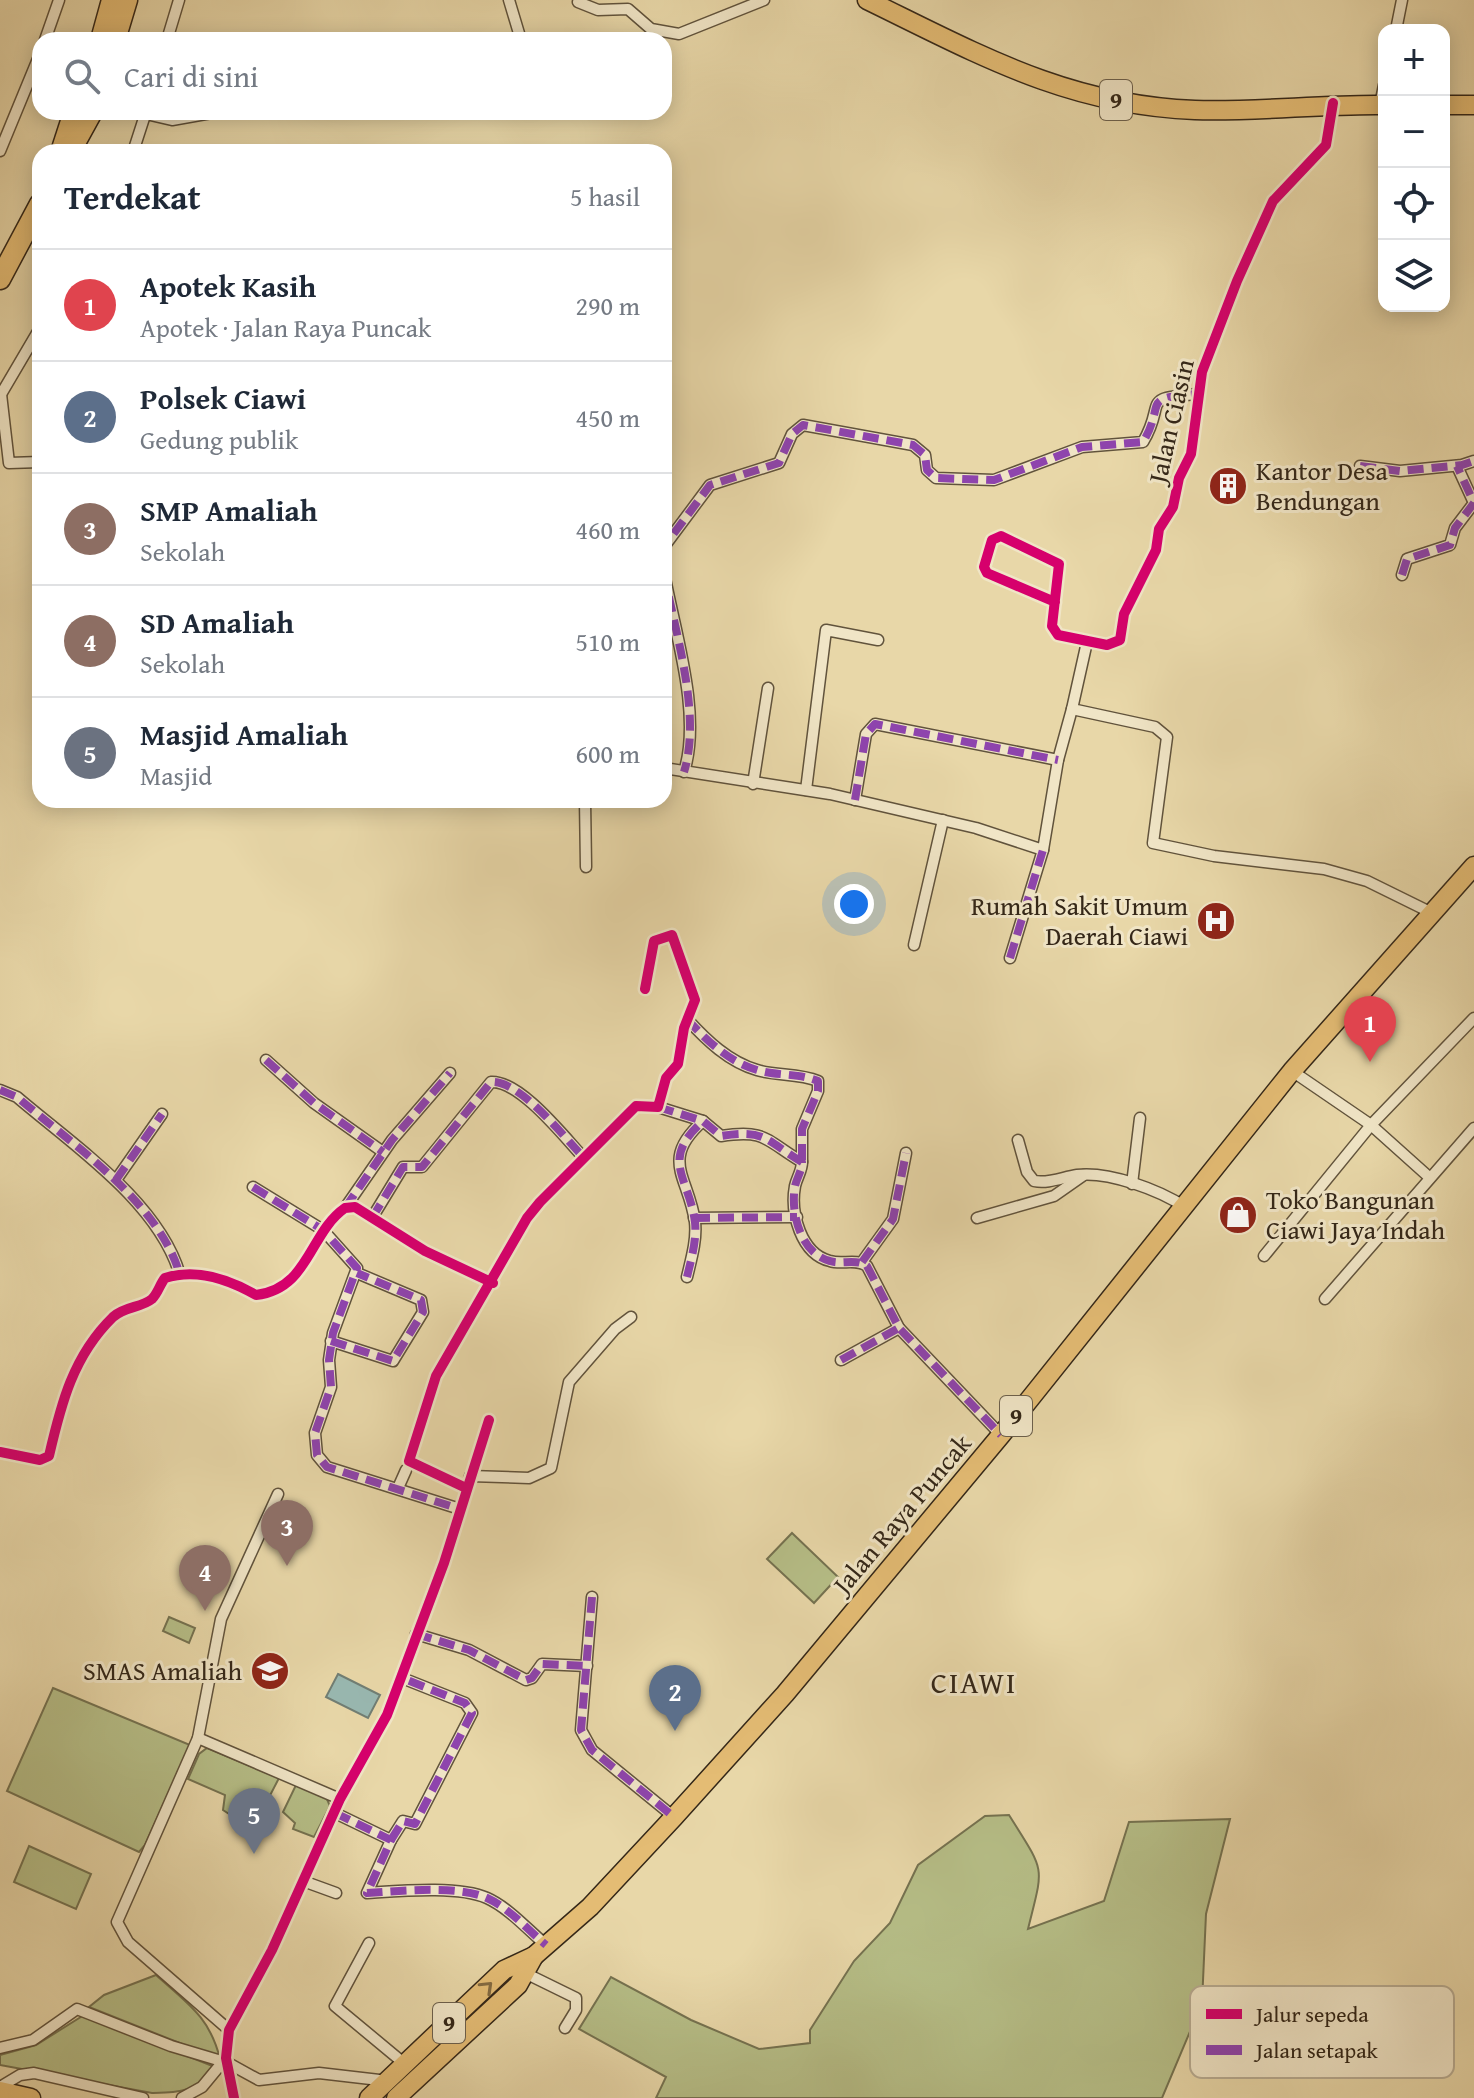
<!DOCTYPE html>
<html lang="id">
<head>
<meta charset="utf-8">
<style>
	:root { --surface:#fff; --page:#f6f6f7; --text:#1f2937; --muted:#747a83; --line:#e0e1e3; --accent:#d93025 }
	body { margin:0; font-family:"Gentium Book Plus",serif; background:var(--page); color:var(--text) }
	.controls { position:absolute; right:24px; top:24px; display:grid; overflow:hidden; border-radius:16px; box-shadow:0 4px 20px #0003 }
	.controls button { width:72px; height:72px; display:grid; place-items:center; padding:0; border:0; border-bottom:2px solid var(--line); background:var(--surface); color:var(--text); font:40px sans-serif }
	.you { position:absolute; left:854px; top:904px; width:28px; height:28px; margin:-20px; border:6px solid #fff; border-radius:50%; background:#1a73e8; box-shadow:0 0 0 12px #1a73e833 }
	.badge { display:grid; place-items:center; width:52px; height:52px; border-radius:50%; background:var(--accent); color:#fff; font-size:26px; font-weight:700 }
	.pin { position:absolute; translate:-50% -66px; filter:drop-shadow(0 2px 4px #0008) }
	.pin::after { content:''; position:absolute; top:42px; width:28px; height:24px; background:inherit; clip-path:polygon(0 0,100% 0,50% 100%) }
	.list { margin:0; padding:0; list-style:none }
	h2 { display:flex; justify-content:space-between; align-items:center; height:104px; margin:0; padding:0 32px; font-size:34px }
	h2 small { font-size:26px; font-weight:400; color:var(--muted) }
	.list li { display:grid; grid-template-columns:52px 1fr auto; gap:24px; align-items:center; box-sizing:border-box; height:112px; padding:0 32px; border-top:2px solid var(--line) }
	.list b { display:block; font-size:30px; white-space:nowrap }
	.list p { margin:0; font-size:26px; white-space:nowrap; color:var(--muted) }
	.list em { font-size:26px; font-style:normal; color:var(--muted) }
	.icon { flex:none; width:44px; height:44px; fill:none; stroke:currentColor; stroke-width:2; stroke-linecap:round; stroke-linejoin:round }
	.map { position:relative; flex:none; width:1474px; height:2098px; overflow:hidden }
	.search { position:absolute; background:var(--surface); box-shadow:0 4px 20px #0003; left:32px; top:32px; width:640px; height:88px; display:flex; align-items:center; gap:20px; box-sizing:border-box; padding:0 28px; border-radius:24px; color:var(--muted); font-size:30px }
	.panel { position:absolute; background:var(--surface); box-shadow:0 4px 20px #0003; left:32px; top:144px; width:640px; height:664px; border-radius:24px }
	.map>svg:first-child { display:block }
	.green { fill:#b6be87; stroke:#757250; stroke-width:2 }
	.water { fill:#99b8b1; stroke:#717e74; stroke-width:2 }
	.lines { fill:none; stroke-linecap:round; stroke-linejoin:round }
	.minor-casing { stroke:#61533c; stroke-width:13 }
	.trunk-casing { stroke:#342718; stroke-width:21 }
	.motorway-casing { stroke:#342718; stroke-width:23 }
	.minor { stroke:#f0e5c6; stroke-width:10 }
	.trunk { stroke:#e4bc74; stroke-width:18 }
	.motorway { stroke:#e4bc74; stroke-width:20 }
	.quiet { stroke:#8e44ad; stroke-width:8; stroke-dasharray:16 8; stroke-linecap:butt }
	.cycleway-casing { stroke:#f0e5c6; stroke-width:15 }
	.cycleway { stroke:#d6006c; stroke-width:10 }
	.oneway { stroke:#836a41 }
	.labels { text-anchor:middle; stroke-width:6; stroke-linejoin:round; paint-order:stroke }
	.shield { fill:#f0e5c6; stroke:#6c604c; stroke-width:2 }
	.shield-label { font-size:24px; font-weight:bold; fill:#342718 }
	.street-label { font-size:26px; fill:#342718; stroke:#f0e5c6 }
	.poi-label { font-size:26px; fill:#342718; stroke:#f0e5c6; text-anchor:start }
	.quarter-label { font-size:30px; letter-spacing:2px; fill:#342718; stroke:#f0e5c6 }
	.key { fill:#f0e5c6; stroke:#b8ac92; stroke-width:2 }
	.key-label { font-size:22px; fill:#342718 }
</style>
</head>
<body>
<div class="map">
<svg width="1474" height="2098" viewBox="0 0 1474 2098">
	<rect width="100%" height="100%" fill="#e8d7a8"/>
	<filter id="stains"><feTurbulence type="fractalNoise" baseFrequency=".0025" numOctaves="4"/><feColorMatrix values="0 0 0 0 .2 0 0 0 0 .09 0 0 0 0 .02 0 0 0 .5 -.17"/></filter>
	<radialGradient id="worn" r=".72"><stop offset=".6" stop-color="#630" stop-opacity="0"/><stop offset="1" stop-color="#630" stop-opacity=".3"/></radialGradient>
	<g class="green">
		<polygon points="792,1533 838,1577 814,1603 767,1559"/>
		<polygon points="169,1617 195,1628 189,1643 163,1631"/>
		<polygon points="53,1688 190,1745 145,1845 139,1852 7,1791"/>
		<polygon points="207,1748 279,1778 263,1809 250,1803 247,1810 236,1804 229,1814 223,1810 225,1795 188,1779 199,1754"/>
		<polygon points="296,1785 326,1797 330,1806 314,1837 293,1829 295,1823 283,1812"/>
		<path d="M1009,1815C1046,1874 1044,1864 1028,1929L1104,1901L1129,1822L1230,1819L1206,1914L1202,2003L1162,2098H656L666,2077L579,2029L611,1977L691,2020L759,2049L810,2043V2030L854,1961L890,1923L918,1865L985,1816Z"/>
		<polygon points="29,1846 91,1874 76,1909 14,1882"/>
		<path d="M156,1975C187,2003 210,2017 220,2059L89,2007L104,1995Z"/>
		<path d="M84,2015L215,2067C194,2092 184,2092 152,2093L0,2065V2055L36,2045Z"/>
	</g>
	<polygon class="water" points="338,1674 380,1695 368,1718 326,1697"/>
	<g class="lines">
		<defs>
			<g id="minor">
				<polyline points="509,0 521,40"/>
				<polyline points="578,2 598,10 628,9 651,29 679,34 764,0"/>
				<polyline points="1396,30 1402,0"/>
				<polyline points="45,40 59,0"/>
				<polyline points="167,40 179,0"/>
				<polyline points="1380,105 1384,85"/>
				<polyline points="146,114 172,120 217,112"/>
				<polyline points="0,151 40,54"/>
				<polyline points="133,152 146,112"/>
				<polyline points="1,394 9,463 40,462"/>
				<polyline points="0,396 40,328"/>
				<polyline points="1360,466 1400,471 1462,465 1474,461"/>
				<path d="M664,555L666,544L710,485L779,463L792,434L803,425L913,445L925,455L927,470L936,478L994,480L1082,447L1143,442C1167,402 1138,398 1198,394"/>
				<path d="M664,573C675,633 702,714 684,772"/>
				<polyline points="1402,575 1407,559 1450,545 1455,528 1474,503 1457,466"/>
				<polyline points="1055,602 987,573 984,567 992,540 1001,536 1059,564 1052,626 1058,635 1107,645 1120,640 1124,614 1156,550 1159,529 1173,507 1179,478 1191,454 1202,372 1237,281 1273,201 1326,145 1333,103"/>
				<polyline points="1087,642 1072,709 1155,727 1167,737 1153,843 1214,856 1324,869 1367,881 1432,913"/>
				<polyline points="664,768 830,794 976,828 1043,850 1058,760 1072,709"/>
				<polyline points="753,784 768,688"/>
				<polyline points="806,790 826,630 878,640"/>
				<polyline points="585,800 586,867"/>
				<polyline points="855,800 866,734 875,724 1058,760"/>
				<polyline points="914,945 943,820"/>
				<polyline points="1010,958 1043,850"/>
				<path d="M687,1019C706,1040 729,1062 757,1070C776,1076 799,1073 818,1081V1091L802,1129V1162"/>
				<polyline points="266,1060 314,1103 383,1152"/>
				<polyline points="1292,1071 1371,1125 1429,1177"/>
				<path d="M0,1090L17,1097C73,1145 159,1202 180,1275"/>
				<path d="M658,1107L703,1121L721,1136C766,1129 765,1140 802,1162C802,1171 797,1177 795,1186C790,1213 801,1254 830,1261C842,1265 856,1258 867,1266L899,1328L1001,1435"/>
				<path d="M1018,1140L1027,1172L1034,1181C1049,1184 1063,1177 1077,1175C1109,1171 1159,1190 1185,1207"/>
				<polyline points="116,1180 162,1114"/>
				<polyline points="1132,1184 1140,1118"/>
				<polyline points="253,1187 323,1230 357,1268 333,1333 329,1360 331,1387 315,1433 317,1455 327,1467 460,1509"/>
				<polyline points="345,1208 392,1140 450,1073"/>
				<path d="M372,1218L403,1167H422L491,1082C520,1080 565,1138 584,1158"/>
				<polyline points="694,1218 797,1217"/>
				<polyline points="977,1218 1054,1196 1084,1175"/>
				<polyline points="1264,1256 1371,1125 1474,1018"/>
				<polyline points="862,1262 893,1219 906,1153"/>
				<path d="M687,1277C691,1260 697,1240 695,1222C689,1177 659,1160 703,1121"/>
				<polyline points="1325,1299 1474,1128"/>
				<polyline points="331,1341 393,1361 423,1312 421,1300 357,1273"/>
				<polyline points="841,1360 899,1328"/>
				<path d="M0,1452L40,1460L49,1456C61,1404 73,1356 113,1317C125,1306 141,1308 152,1299C158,1293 160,1284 165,1278C196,1268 230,1280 256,1295C309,1289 309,1233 345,1208L355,1207L425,1251L493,1283"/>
				<polyline points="470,1476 529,1478 551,1468 569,1382 615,1329 631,1317"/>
				<polyline points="398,1488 406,1470"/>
				<polyline points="466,1488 409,1461 436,1376 527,1218 540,1202 636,1106 658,1107 666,1078 678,1064 684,1028 695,1000 672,935 654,941 645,989"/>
				<polyline points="592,1597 581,1730 592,1750 674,1817"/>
				<polyline points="416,1634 469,1650 526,1680 532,1678 542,1664 587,1666"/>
				<polyline points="198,1738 340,1799"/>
				<path d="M335,1813L391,1840L367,1893C398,1891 459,1885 487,1898C509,1908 528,1930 546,1945"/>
				<polyline points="391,1840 403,1821 415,1824 472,1713 465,1703 402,1678"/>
				<polyline points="303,1881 336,1893"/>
				<polyline points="369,1943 335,2006 406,2065"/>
				<polyline points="525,1973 576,1998 576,2010 565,2028"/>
				<polyline points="229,2030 128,1942 117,1922 198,1738 221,1619 278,1494"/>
				<polyline points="0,2048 33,2040 77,2009 171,2046 228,2063 259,2080 319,2073 388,2081"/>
				<polyline points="0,2087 20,2075 34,2073 143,2098"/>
				<polyline points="182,2098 202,2087 226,2058"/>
				<polyline points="234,2098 226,2058 229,2030 272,1950 340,1799 387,1715 444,1563 489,1420"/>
			</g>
			<g id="trunk">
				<path d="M867,0C978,54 1067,105 1195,110C1258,112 1321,104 1384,105"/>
				<polyline points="1444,105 1474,105"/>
				<polyline points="0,2091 31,2098"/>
				<polyline points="369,2098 504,1970 534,1956 590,1907 674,1817 785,1694 1001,1435 1292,1071 1474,866"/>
				<polyline points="396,2098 518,1985 534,1956"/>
			</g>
			<g id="motorway">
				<polyline points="101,40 112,0"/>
				<polyline points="115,40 127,0"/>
				<polyline points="61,152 74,112"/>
				<polyline points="70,152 92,112"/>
				<polyline points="0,279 40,204"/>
			</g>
		</defs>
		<use href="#minor" class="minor-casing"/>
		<use href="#trunk" class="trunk-casing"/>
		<use href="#motorway" class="motorway-casing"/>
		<use href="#minor" class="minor"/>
		<use href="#trunk" class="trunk"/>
		<use href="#motorway" class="motorway"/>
		<g class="quiet">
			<polyline points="1360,466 1400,471 1462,465 1474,461"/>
			<path d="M664,555L666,544L710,485L779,463L792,434L803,425L913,445L925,455L927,470L936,478L994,480L1082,447L1143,442C1167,402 1138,398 1198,394"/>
			<path d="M664,573C675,633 702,714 684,772"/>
			<polyline points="1402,575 1407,559 1450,545 1455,528 1474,503 1457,466"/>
			<polyline points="855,800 866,734 875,724 1058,760"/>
			<polyline points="1010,958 1043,850"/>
			<path d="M687,1019C706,1040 729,1062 757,1070C776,1076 799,1073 818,1081V1091L802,1129V1162"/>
			<polyline points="266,1060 314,1103 383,1152"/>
			<path d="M0,1090L17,1097C73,1145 159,1202 180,1275"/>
			<path d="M658,1107L703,1121L721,1136C766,1129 765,1140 802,1162C802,1171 797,1177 795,1186C790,1213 801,1254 830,1261C842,1265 856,1258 867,1266L899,1328L1001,1435"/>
			<polyline points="116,1180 162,1114"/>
			<polyline points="253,1187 323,1230 357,1268 333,1333 329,1360 331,1387 315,1433 317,1455 327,1467 460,1509"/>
			<polyline points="345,1208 392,1140 450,1073"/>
			<path d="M372,1218L403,1167H422L491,1082C520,1080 565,1138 584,1158"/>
			<polyline points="694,1218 797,1217"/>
			<polyline points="862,1262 893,1219 906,1153"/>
			<path d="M687,1277C691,1260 697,1240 695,1222C689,1177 659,1160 703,1121"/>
			<polyline points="331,1341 393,1361 423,1312 421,1300 357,1273"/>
			<polyline points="841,1360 899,1328"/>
			<polyline points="592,1597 581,1730 592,1750 674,1817"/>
			<polyline points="416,1634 469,1650 526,1680 532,1678 542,1664 587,1666"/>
			<path d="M335,1813L391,1840L367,1893C398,1891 459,1885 487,1898C509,1908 528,1930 546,1945"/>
			<polyline points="391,1840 403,1821 415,1824 472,1713 465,1703 402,1678"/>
		</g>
		<defs>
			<g id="cycleway">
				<polyline points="1055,602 987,573 984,567 992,540 1001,536 1059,564 1052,626 1058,635 1107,645 1120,640 1124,614 1156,550 1159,529 1173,507 1179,478 1191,454 1202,372 1237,281 1273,201 1326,145 1333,103"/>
				<path d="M0,1452L40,1460L49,1456C61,1404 73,1356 113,1317C125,1306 141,1308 152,1299C158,1293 160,1284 165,1278C196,1268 230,1280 256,1295C309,1289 309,1233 345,1208L355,1207L425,1251L493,1283"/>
				<polyline points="466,1488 409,1461 436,1376 527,1218 540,1202 636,1106 658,1107 666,1078 678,1064 684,1028 695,1000 672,935 654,941 645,989"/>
				<polyline points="234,2098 226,2058 229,2030 272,1950 340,1799 387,1715 444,1563 489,1420"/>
			</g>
		</defs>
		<use href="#cycleway" class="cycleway-casing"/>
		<use href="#cycleway" class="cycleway"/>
	</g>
	<defs><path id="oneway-chevron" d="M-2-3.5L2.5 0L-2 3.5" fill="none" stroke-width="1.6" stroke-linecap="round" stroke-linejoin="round" transform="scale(2)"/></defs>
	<use class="oneway" href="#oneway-chevron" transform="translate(487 1987) rotate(-44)"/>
	<defs>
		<symbol id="building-disc" viewBox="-11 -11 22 22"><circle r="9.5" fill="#8f2418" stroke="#f0e5c6"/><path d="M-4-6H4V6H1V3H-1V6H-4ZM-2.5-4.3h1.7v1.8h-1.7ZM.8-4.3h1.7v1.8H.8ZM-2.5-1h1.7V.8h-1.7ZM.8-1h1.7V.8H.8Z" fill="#fff"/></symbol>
		<symbol id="hospital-disc" viewBox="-11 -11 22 22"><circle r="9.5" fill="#8f2418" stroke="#f0e5c6"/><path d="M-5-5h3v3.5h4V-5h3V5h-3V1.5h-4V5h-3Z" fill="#fff"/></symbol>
		<symbol id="shop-disc" viewBox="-11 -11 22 22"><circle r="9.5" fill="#8f2418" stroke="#f0e5c6"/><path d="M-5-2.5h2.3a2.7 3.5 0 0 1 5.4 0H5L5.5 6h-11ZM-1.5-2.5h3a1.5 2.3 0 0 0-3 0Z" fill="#fff"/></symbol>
		<symbol id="school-disc" viewBox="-11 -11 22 22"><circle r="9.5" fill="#8f2418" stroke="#f0e5c6"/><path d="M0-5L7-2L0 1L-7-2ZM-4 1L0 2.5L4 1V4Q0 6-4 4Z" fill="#fff"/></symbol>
	</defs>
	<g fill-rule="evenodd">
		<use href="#building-disc" x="1206" y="464" width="44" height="44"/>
		<use href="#hospital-disc" x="1194" y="899" width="44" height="44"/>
		<use href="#shop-disc" x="1216" y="1193" width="44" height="44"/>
		<use href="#school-disc" x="248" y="1649" width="44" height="44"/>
	</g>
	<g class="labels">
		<g class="shield">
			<rect x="1100" y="80" width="32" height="40" rx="6"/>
			<rect x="1000" y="1396" width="32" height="40" rx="6"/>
			<rect x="433" y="2003" width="32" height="40" rx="6"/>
		</g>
		<g class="shield-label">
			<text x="1116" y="108">9</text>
			<text x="1016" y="1424">9</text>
			<text x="449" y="2031">9</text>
		</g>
		<g class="street-label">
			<text transform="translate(1171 421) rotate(-77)" y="9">Jalan Ciasin</text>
			<text transform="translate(902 1514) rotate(-50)" y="9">Jalan Raya Puncak</text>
		</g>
		<g class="poi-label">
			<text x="1256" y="480">Kantor Desa<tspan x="1256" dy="30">Bendungan</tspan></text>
			<text x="1188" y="915" text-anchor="end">Rumah Sakit Umum<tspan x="1188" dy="30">Daerah Ciawi</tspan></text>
			<text x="1266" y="1209">Toko Bangunan<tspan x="1266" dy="30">Ciawi Jaya Indah</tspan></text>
			<text x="242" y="1680" text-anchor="end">SMAS Amaliah</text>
		</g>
		<g class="quarter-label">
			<text x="974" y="1693">CIAWI</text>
		</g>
	</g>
	<rect x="1190" y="1986" width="264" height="92" rx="12" class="key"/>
	<rect x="1206" y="2009" width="36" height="10" fill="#d6006c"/>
	<rect x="1206" y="2045" width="36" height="10" fill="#8e44ad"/>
	<g class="key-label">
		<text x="1256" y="2022">Jalur sepeda</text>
		<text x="1256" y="2058">Jalan setapak</text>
	</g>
	<rect width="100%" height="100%" filter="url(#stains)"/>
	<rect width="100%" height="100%" fill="url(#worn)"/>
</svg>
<div class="controls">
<button>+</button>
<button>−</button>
<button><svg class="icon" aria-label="locate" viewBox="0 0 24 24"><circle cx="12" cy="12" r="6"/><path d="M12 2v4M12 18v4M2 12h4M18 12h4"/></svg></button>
<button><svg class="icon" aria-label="layers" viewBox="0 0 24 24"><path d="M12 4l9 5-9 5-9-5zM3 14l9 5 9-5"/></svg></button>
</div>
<div class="you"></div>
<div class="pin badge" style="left:1370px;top:1062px;background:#e0444e">1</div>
<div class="pin badge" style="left:675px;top:1731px;background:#5c6f8a">2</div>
<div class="pin badge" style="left:287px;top:1566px;background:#8d6e63">3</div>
<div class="pin badge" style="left:205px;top:1611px;background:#8d6e63">4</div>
<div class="pin badge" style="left:254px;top:1854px;background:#6b7280">5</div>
<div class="search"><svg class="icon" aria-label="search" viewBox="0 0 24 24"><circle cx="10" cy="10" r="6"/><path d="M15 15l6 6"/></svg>Cari di sini</div>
<section class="panel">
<h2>Terdekat<small>5 hasil</small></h2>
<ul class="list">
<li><span class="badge" style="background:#e0444e">1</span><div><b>Apotek Kasih</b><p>Apotek · Jalan Raya Puncak</p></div><em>290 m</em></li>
<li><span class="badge" style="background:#5c6f8a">2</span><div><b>Polsek Ciawi</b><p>Gedung publik</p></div><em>450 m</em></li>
<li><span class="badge" style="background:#8d6e63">3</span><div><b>SMP Amaliah</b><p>Sekolah</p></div><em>460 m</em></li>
<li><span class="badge" style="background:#8d6e63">4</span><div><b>SD Amaliah</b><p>Sekolah</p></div><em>510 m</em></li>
<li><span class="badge" style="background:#6b7280">5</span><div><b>Masjid Amaliah</b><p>Masjid</p></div><em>600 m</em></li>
</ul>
</section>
</div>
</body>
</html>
